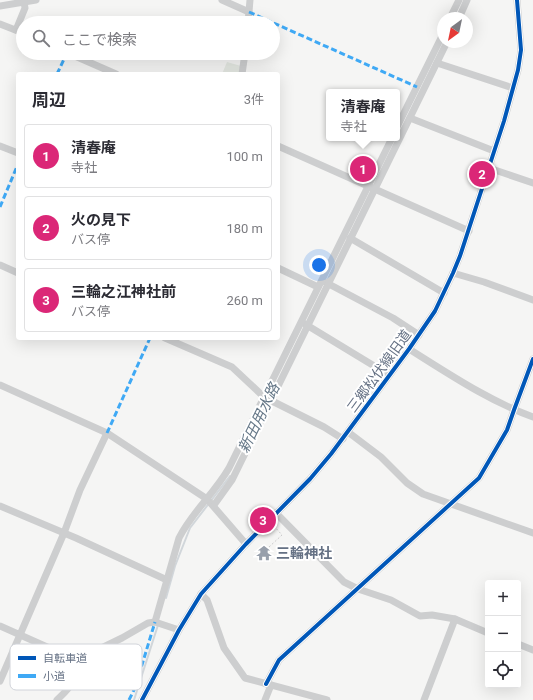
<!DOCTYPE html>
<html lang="ja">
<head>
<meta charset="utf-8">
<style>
	:root { --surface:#fff; --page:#f7f7f7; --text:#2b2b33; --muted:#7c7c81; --line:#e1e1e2; --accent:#db2777 }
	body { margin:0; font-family:Roboto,"Noto Sans JP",sans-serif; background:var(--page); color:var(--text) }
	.controls { position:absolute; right:12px; bottom:12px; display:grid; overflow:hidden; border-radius:4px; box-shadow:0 4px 16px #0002 }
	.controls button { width:36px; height:36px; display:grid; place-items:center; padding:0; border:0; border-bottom:1px solid var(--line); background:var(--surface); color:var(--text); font:20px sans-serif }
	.compass { position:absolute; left:437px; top:12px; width:36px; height:36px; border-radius:50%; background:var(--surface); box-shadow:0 4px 16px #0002; rotate:213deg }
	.you { position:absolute; left:319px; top:265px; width:14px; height:14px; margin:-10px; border:3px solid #fff; border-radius:50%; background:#1a73e8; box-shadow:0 0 0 6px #1a73e833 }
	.badge { display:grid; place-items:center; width:26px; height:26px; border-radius:50%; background:var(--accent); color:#fff; font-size:13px; font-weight:700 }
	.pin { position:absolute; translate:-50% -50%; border:2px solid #fff; box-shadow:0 1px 4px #0006 }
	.popup { position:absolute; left:326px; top:89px; width:74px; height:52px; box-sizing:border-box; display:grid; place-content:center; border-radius:4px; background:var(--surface); filter:drop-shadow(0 1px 3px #0005); font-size:13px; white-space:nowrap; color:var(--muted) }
	.popup b { font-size:15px; color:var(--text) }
	.popup::after { content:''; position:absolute; left:50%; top:100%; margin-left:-8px; border:8px solid transparent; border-top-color:var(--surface) }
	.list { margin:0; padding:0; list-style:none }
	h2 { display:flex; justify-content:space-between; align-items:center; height:52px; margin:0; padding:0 16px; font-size:17px }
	h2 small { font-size:13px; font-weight:400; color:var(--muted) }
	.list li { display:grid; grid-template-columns:26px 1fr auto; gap:12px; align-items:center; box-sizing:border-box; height:64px; margin:0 8px 8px; padding:0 8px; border:1px solid var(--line); border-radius:4px }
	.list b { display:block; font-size:15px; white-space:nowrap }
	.list p { margin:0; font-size:13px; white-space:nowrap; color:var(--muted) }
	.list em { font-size:13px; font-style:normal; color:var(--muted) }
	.icon { flex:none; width:22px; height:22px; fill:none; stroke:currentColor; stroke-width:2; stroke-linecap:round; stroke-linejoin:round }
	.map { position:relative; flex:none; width:533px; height:700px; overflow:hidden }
	.search { position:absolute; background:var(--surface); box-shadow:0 4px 16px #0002; left:16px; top:16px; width:264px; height:44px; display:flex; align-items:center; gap:10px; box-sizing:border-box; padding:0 14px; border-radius:22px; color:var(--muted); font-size:15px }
	.panel { position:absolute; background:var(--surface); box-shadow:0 4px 16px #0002; left:16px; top:72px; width:264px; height:268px; border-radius:4px }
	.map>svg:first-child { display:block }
	.green { fill:#e4e8e2 }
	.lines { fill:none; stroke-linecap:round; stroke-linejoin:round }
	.stream { stroke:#d1d6da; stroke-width:2 }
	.path { stroke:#cbcbcc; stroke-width:1; stroke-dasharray:2 2; stroke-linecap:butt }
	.minor { stroke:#cdcecf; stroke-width:7 }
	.quiet { stroke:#3fa9f5; stroke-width:3; stroke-dasharray:6 3; stroke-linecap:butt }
	.cycleway-casing { stroke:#fff; stroke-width:6 }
	.cycleway { stroke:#0057b8; stroke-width:4 }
	.labels { text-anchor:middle; stroke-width:4; stroke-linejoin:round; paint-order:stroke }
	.street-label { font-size:14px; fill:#657184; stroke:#fff }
	.poi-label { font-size:14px; font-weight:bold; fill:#657184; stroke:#fff; text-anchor:start }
	.water-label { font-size:15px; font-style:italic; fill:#667888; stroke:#fff }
	.key { fill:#fff; stroke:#d1d4da; stroke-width:1 }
	.key-label { font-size:11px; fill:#657184 }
</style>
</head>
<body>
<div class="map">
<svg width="533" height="700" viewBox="0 0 533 700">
	<rect width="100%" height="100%" fill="#f5f5f4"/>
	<polygon class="green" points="227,62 241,66 240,74 222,74"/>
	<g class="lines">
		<g class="stream">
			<polyline points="166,598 175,566 190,528 230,476"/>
			<polyline points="134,700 158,625"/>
		</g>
		<polyline class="path" points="269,547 282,535 274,526"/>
		<g class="minor">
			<polyline points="222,0 249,12"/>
			<polyline points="0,6 36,0"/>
			<polyline points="450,18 459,0"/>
			<polyline points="459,18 467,0"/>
			<polyline points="248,23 250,0"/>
			<polyline points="0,24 23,33"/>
			<polyline points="16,30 25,8 24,2"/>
			<polyline points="68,53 116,74"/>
			<polyline points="437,63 513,88"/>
			<polyline points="242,74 245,53"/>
			<polyline points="410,118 494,151"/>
			<polyline points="397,127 443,34"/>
			<polyline points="0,146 18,153"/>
			<polyline points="278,146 469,231"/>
			<polyline points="489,168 533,183"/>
			<polyline points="350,238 444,293"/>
			<polyline points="0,265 18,273"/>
			<polyline points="278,268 318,287"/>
			<polyline points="453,273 484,282 533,300"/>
			<polyline points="325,282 393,318 419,335"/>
			<polyline points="305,324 389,375"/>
			<polyline points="165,338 232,367 264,397 324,427 343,439"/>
			<path d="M409,349C449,374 489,401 533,417"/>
			<polyline points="0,385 107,433 207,499 246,544"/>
			<polyline points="348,432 381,457 407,483 423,494 533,533"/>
			<polyline points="214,505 232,480 447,42"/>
			<polyline points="0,506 76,538 167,580"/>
			<polyline points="276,513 344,582 358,589 391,600 420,616 432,615 455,619 488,633"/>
			<polyline points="201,594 207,600 224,648 245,678 327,700"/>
			<path d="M155,622L179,538C192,512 214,494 229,468L392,138"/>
			<polyline points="0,626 74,659 80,660"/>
			<polyline points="518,644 533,650"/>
			<polyline points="0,681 64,533 80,490 107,433"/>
			<polyline points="266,684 279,660 479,478 507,430 514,410 533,359"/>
			<path d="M57,700C62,695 68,690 72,683C76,674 76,663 83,657L122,638L148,623L155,622L179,630"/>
			<polyline points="142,700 179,630 201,594 246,544 310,479 331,454 409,349 435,311 453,273 460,256 504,121 518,70 521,50 517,0"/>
			<polyline points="265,700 271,685"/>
			<polyline points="424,700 455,619"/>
		</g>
		<g class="quiet">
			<polyline points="249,12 417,87"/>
			<polyline points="57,74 67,53"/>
			<polyline points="0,207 18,164"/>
			<polyline points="107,433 150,338"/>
			<polyline points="129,700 135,688 155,622"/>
		</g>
		<defs>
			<g id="cycleway">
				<polyline points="266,684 279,660 479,478 507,430 514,410 533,359"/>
				<polyline points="142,700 179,630 201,594 246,544 310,479 331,454 409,349 435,311 453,273 460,256 504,121 518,70 521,50 517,0"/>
			</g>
		</defs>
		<use href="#cycleway" class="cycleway-casing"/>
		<use href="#cycleway" class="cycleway"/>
	</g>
	<defs>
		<symbol id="temple-bare" viewBox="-9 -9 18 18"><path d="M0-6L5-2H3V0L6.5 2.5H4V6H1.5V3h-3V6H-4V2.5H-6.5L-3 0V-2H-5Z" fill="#979fab" stroke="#fff" stroke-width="2.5" paint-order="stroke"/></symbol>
	</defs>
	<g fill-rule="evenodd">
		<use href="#temple-bare" x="253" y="542" width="22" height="22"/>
	</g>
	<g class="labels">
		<g class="street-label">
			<text transform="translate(379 371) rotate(-54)" y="5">三郷松伏線旧道</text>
		</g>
		<g class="poi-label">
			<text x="276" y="558">三輪神社</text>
		</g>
		<g class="water-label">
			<text transform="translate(259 418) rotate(-64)" y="5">新田用水路</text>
		</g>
	</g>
	<rect x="10" y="644" width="132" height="46" rx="6" class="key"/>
	<rect x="18" y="656" width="18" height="4" fill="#0057b8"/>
	<rect x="18" y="674" width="18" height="4" fill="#3fa9f5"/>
	<g class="key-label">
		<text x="43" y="662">自転車道</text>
		<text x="43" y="680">小道</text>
	</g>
</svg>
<div class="controls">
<button>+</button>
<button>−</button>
<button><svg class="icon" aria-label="locate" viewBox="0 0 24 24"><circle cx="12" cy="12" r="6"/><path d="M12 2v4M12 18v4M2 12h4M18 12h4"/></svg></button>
</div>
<svg class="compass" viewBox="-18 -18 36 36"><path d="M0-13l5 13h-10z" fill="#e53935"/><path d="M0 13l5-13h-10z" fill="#7c7c81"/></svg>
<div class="you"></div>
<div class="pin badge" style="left:363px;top:169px">1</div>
<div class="popup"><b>清春庵</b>寺社</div>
<div class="pin badge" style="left:482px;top:174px">2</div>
<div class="pin badge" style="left:263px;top:520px">3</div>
<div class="search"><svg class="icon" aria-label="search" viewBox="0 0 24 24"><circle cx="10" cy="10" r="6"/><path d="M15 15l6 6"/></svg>ここで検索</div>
<section class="panel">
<h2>周辺<small>3件</small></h2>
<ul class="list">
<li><span class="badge">1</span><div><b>清春庵</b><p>寺社</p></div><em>100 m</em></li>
<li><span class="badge">2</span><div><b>火の見下</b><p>バス停</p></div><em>180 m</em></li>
<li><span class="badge">3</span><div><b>三輪之江神社前</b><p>バス停</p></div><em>260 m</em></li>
</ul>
</section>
</div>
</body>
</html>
